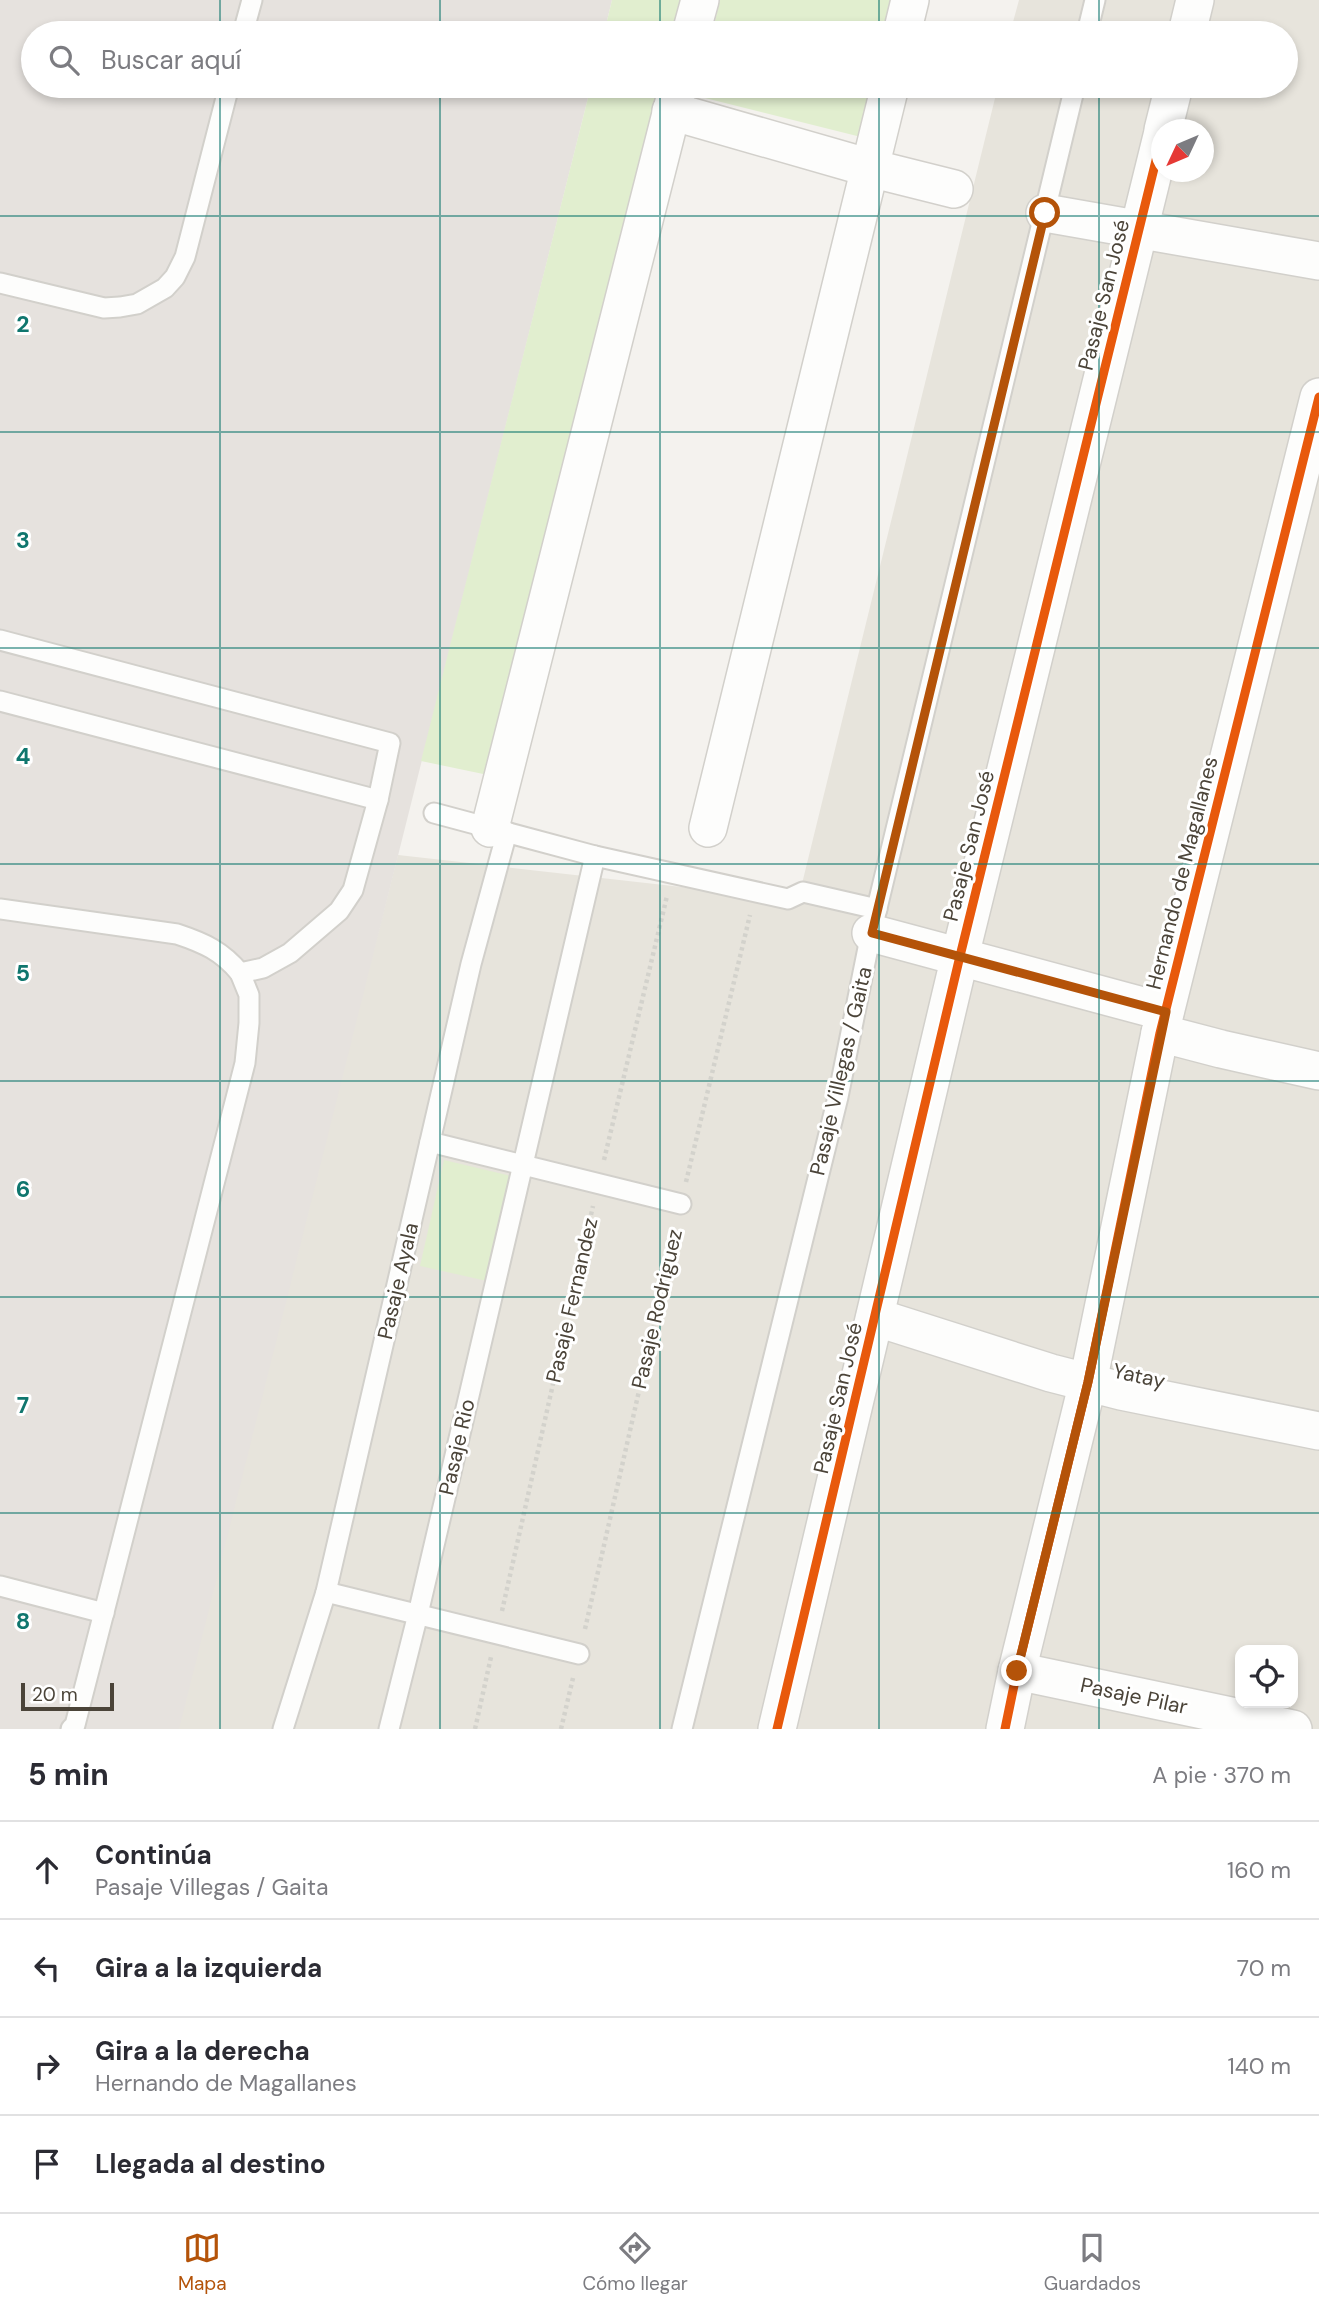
<!DOCTYPE html>
<html lang="es">
<head>
<meta charset="utf-8">
<style>
	:root { --surface:#fff; --page:#f2f2f3; --text:#2b2b33; --muted:#7c7c81; --line:#e1e1e2; --accent:#b45309 }
	body { margin:0; font-family:"DM Sans",sans-serif; background:var(--page); color:var(--text) }
	.controls { position:absolute; right:21px; bottom:21px; display:grid; overflow:hidden; border-radius:14px; box-shadow:0 4px 10px #0003 }
	.controls button { width:63px; height:63px; display:grid; place-items:center; padding:0; border:0; border-bottom:2px solid var(--line); background:var(--surface); color:var(--text); font:35px sans-serif }
	.compass { position:absolute; left:1151px; top:119px; width:63px; height:63px; border-radius:50%; background:var(--surface); box-shadow:0 4px 10px #0003; rotate:226deg }
	.scale { position:absolute; left:21px; bottom:18px; width:93px; box-sizing:border-box; padding-left:7px; border:4px solid #4b4439; border-top:0; font-size:19px; line-height:24px; white-space:nowrap; color:#4b4439; -webkit-text-stroke:5px #fff; paint-order:stroke }
	.stop { position:absolute; width:21px; height:21px; margin:-16px; border:5px solid #b45309; border-radius:50%; background:#fff }
	.stop.end { background:#b45309; border-color:#fff; box-shadow:0 2px 7px #0008 }
	.list { margin:0; padding:0; list-style:none }
	h2 { display:flex; justify-content:space-between; align-items:center; height:91px; margin:0; padding:0 28px; font-size:30px }
	h2 small { font-size:23px; font-weight:400; color:var(--muted) }
	.list li { display:grid; grid-template-columns:46px 1fr auto; gap:21px; align-items:center; box-sizing:border-box; height:98px; padding:0 28px; border-top:2px solid var(--line) }
	.list b { display:block; font-size:26px; white-space:nowrap }
	.list p { margin:0; font-size:23px; white-space:nowrap; color:var(--muted) }
	.list em { font-size:23px; font-style:normal; color:var(--muted) }
	.icon { flex:none; width:38px; height:38px; fill:none; stroke:currentColor; stroke-width:2; stroke-linecap:round; stroke-linejoin:round }
	.map { position:relative; flex:none; width:1319px; height:1729px; overflow:hidden }
	.search { position:absolute; background:var(--surface); box-shadow:0 4px 10px #0003; left:21px; right:21px; top:21px; height:77px; display:flex; align-items:center; gap:18px; box-sizing:border-box; padding:0 24px; border-radius:38px; color:var(--muted); font-size:26px }
	.sheet { height:483px; background:var(--surface) }
	nav { display:flex; justify-content:space-around; align-items:center; box-sizing:border-box; height:98px; border-top:2px solid var(--line); background:var(--surface); font-size:19px; color:var(--muted) }
	nav a { display:grid; justify-items:center; gap:4px }
	nav .on { color:var(--accent) }
	.map>svg:first-child { display:block }
	.residential { fill:#e7e4dc; fill-rule:evenodd }
	.industrial { fill:#e6e2de }
	.green { fill:#e1eecf }
	.lines { fill:none; stroke-linecap:round; stroke-linejoin:round }
	.service-casing { stroke:#d2d0cb; stroke-width:23 }
	.minor-casing { stroke:#d2d0cb; stroke-width:40 }
	.path { stroke:#d3d2cc; stroke-width:4.5; stroke-dasharray:3.5 3.5; stroke-linecap:butt }
	.service { stroke:#fdfdfc; stroke-width:19 }
	.minor { stroke:#fdfdfc; stroke-width:37 }
	.cycleway-casing { stroke:#fff; stroke-width:13 }
	.cycleway { stroke:#e8590c; stroke-width:9 }
	.route { stroke:#b45309; stroke-width:9 }
	.grid { fill:none; stroke:#0f766e; stroke-width:2; stroke-opacity:0.55 }
	.labels { text-anchor:middle; stroke-width:6; stroke-linejoin:round; paint-order:stroke }
	.street-label { font-size:21px; fill:#4b4439; stroke:#fff }
	.grid-label { font-size:23px; text-anchor:middle; font-weight:bold; fill:#0f766e; stroke:#fff; stroke-width:6; stroke-linejoin:round; paint-order:stroke }
</style>
</head>
<body>
<div class="map">
<svg width="1319" height="1729" viewBox="0 0 1319 1729">
	<rect width="100%" height="100%" fill="#f4f2ee"/>
	<path class="residential" d="M1019,0H1319V1729H175L398,855L798,900L998,86H1286V33H1010ZM1162,130H1204V172H1162ZM1240,1650H1293V1703H1240Z"/>
	<polygon class="industrial" points="0,0 612,0 604,33 33,33 33,86 591,86 179,1729 0,1729"/>
	<g class="green">
		<polygon points="612,0 685,0 676,33 604,33"/>
		<polygon points="720,0 895,0 886,33 712,33"/>
		<polygon points="591,86 663,86 488,775 421,761"/>
		<polygon points="699,86 873,86 861,137 697,96"/>
		<polygon points="444,1160 511,1176 487,1281 420,1266"/>
	</g>
	<g class="lines">
		<defs>
			<g id="service">
				<polyline points="243,33 252,0"/>
				<polyline points="1087,33 1095,0"/>
				<polyline points="0,283 104,308 120,307 137,304 165,288 175,277 185,257 229,86"/>
				<polyline points="0,640 390,743 378,800 353,890 339,911 290,953 263,968 240,973 249,995 249,1023 245,1063 75,1725 71,1729"/>
				<polyline points="0,701 378,800"/>
				<polyline points="434,813 595,856 788,899 803,892 877,909"/>
				<path d="M0,909L177,934C204,943 222,951 240,973"/>
				<polyline points="430,1142 681,1204"/>
				<polyline points="0,1586 104,1613"/>
				<polyline points="326,1592 579,1654"/>
				<polyline points="283,1729 326,1592 471,964 507,832"/>
				<polyline points="389,1729 418,1614 595,856"/>
				<polyline points="682,1729 838,1097 871,933 1075,86"/>
			</g>
			<g id="minor">
				<polyline points="691,33 700,0"/>
				<polyline points="902,33 910,0"/>
				<polyline points="1187,33 1195,0"/>
				<polyline points="671,111 870,168 954,189"/>
				<polyline points="1163,130 1174,86"/>
				<polyline points="1045,213 1319,261"/>
				<polyline points="490,828 678,86"/>
				<polyline points="708,828 890,86"/>
				<polyline points="871,933 1165,1012"/>
				<polyline points="1160,1033 1221,1049 1319,1071"/>
				<polyline points="875,1317 1051,1373 1121,1391 1319,1431"/>
				<polyline points="1017,1671 1293,1729"/>
				<polyline points="777,1729 960,956 1162,136"/>
				<polyline points="1005,1729 1017,1671 1088,1382 1160,1033 1319,397"/>
			</g>
		</defs>
		<use href="#service" class="service-casing"/>
		<use href="#minor" class="minor-casing"/>
		<g class="path">
			<polyline points="604,1160 667,896"/>
			<polyline points="686,1182 750,915"/>
			<polyline points="502,1611 593,1206"/>
			<polyline points="585,1629 676,1228"/>
			<polyline points="475,1729 491,1657"/>
			<polyline points="561,1729 573,1678"/>
		</g>
		<use href="#service" class="service"/>
		<use href="#minor" class="minor"/>
		<defs>
			<g id="cycleway">
				<polyline points="777,1729 960,956 1162,136"/>
				<polyline points="1005,1729 1017,1671 1088,1382 1160,1033 1319,397"/>
			</g>
		</defs>
		<use href="#cycleway" class="cycleway-casing"/>
		<use href="#cycleway" class="cycleway"/>
	</g>
	<g class="lines">
		<polyline class="route" points="1017,1671 1088,1382 1166,1012 872,933 1045,213"/>
	</g>
	<path class="grid" d="M220,0V33M440,0V33M660,0V33M879,0V33M1099,0V33M220,86V1729M440,86V1729M660,86V1729M879,86V1729M1099,86V1729M0,216H1319M0,432H1319M0,648H1319M0,864H1319M0,1081H1319M0,1297H1319M0,1513H1319"/>
	<g class="labels">
		<g class="street-label">
			<text transform="translate(1104 295) rotate(-76)" y="7">Pasaje San José</text>
			<text transform="translate(969 846) rotate(-76)" y="7">Pasaje San José</text>
			<text transform="translate(1182 873) rotate(-76)" y="7">Hernando de Magallanes</text>
			<text transform="translate(841 1071) rotate(-77)" y="7">Pasaje Villegas / Gaita</text>
			<text transform="translate(398 1281) rotate(-77)" y="7">Pasaje Ayala</text>
			<text transform="translate(572 1300) rotate(-77)" y="7">Pasaje Fernandez</text>
			<text transform="translate(657 1309) rotate(-77)" y="7">Pasaje Rodriguez</text>
			<text transform="translate(1139 1376) rotate(12)" y="7">Yatay</text>
			<text transform="translate(838 1398) rotate(-77)" y="7">Pasaje San José</text>
			<text transform="translate(457 1447) rotate(-77)" y="7">Pasaje Rio</text>
			<text transform="translate(1134 1696) rotate(12)" y="7">Pasaje Pilar</text>
		</g>
	</g>
	<g class="grid-label">
		<text x="23" y="332">2</text>
		<text x="23" y="548">3</text>
		<text x="23" y="764">4</text>
		<text x="23" y="981">5</text>
		<text x="23" y="1197">6</text>
		<text x="23" y="1413">7</text>
		<text x="23" y="1629">8</text>
	</g>
</svg>
<div class="controls">
<button><svg class="icon" aria-label="locate" viewBox="0 0 24 24"><circle cx="12" cy="12" r="6"/><path d="M12 2v4M12 18v4M2 12h4M18 12h4"/></svg></button>
</div>
<svg class="compass" viewBox="-18 -18 36 36"><path d="M0-13l5 13h-10z" fill="#e53935"/><path d="M0 13l5-13h-10z" fill="#7c7c81"/></svg>
<div class="scale">20 m</div>
<div class="stop" style="left:1045px;top:213px"></div>
<div class="stop end" style="left:1017px;top:1671px"></div>
<div class="search"><svg class="icon" aria-label="search" viewBox="0 0 24 24"><circle cx="10" cy="10" r="6"/><path d="M15 15l6 6"/></svg>Buscar aquí</div>
</div>
<section class="sheet">
<h2>5 min<small>A pie · 370 m</small></h2>
<ul class="list">
<li><svg class="icon" aria-label="ahead" viewBox="0 0 24 24"><path d="M12 20V5M6 11l6-6 6 6"/></svg><div><b>Continúa</b><p>Pasaje Villegas / Gaita</p></div><em>160 m</em></li>
<li><svg class="icon" aria-label="left" viewBox="0 0 24 24"><path d="M17 20v-9H6M10 6l-5 5 5 5"/></svg><div><b>Gira a la izquierda</b></div><em>70 m</em></li>
<li><svg class="icon" aria-label="right" viewBox="0 0 24 24"><path d="M7 20v-9h11M14 6l5 5-5 5"/></svg><div><b>Gira a la derecha</b><p>Hernando de Magallanes</p></div><em>140 m</em></li>
<li><svg class="icon" aria-label="arrive" viewBox="0 0 24 24"><path d="M6 21V4h12l-3 4 3 4H6"/></svg><div><b>Llegada al destino</b></div></li>
</ul>
</section>
<nav>
<a class="on"><svg class="icon" aria-label="map" viewBox="0 0 24 24"><path d="M3 6l6-2 6 2 6-2v14l-6 2-6-2-6 2zM9 4v14M15 6v14"/></svg>Mapa</a>
<a><svg class="icon" aria-label="directions" viewBox="0 0 24 24"><path d="M12 3l9 9-9 9-9-9zM9 14v-3h6M13 9l2 2-2 2"/></svg>Cómo llegar</a>
<a><svg class="icon" aria-label="saved" viewBox="0 0 24 24"><path d="M7 4h10v16l-5-4-5 4z"/></svg>Guardados</a>
</nav>
</body>
</html>
